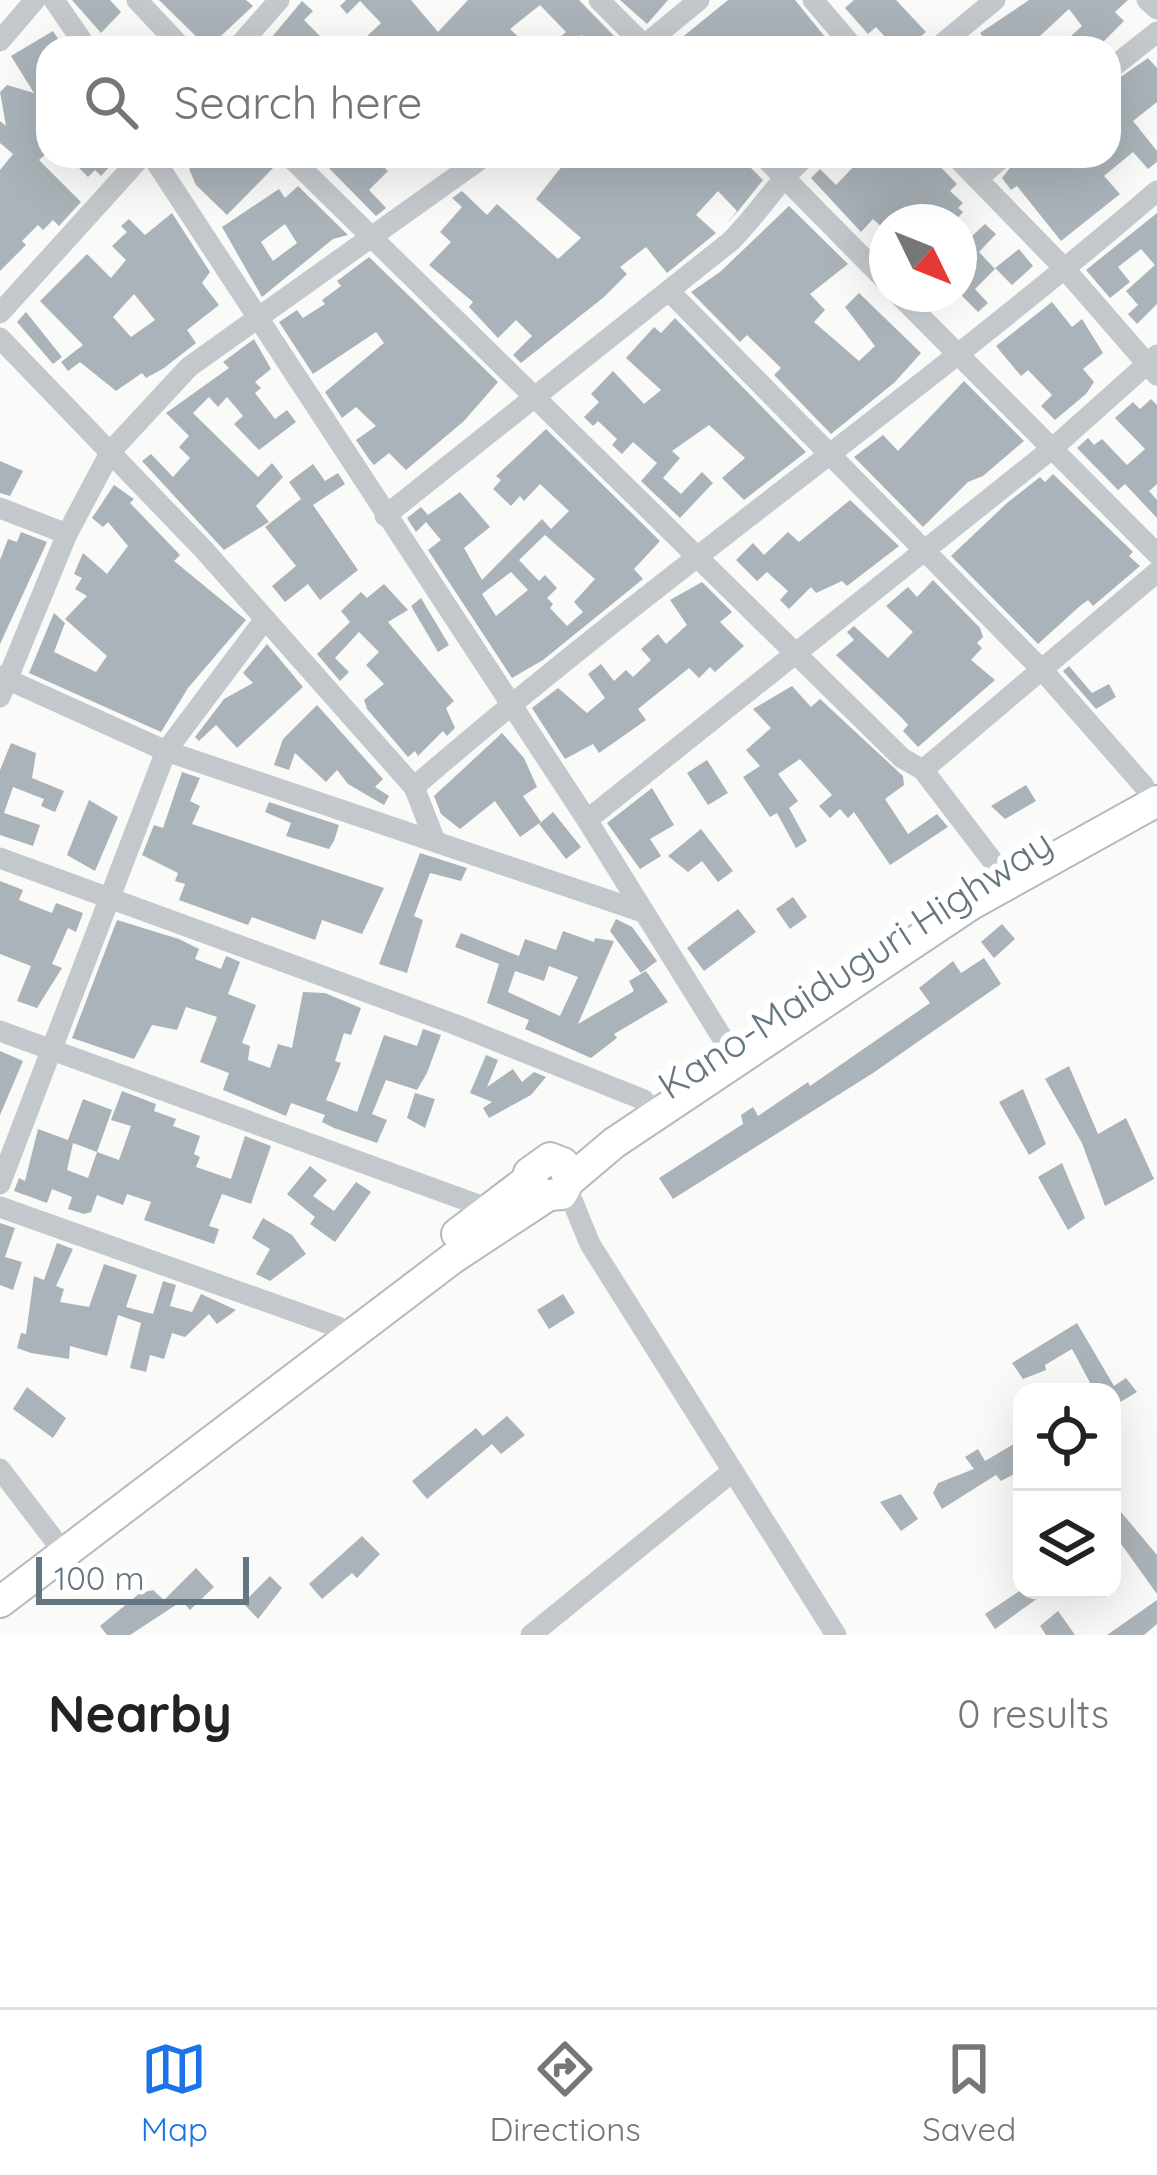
<!DOCTYPE html>
<html lang="en">
<head>
<meta charset="utf-8">
<style>
	:root { --surface:#fff; --page:#f2f2f2; --text:#222; --muted:#767676; --line:#e0e0e0; --accent:#1a73e8 }
	body { margin:0; font-family:Quicksand,sans-serif; background:var(--page); color:var(--text) }
	.controls { position:absolute; right:36px; bottom:36px; display:grid; overflow:hidden; border-radius:24px; box-shadow:0 12px 48px #0002 }
	.controls button { width:108px; height:108px; display:grid; place-items:center; padding:0; border:0; border-bottom:3px solid var(--line); background:var(--surface); color:var(--text); font:60px sans-serif }
	.compass { position:absolute; left:869px; top:204px; width:108px; height:108px; border-radius:50%; background:var(--surface); box-shadow:0 12px 48px #0002; rotate:133deg }
	.scale { position:absolute; left:36px; bottom:30px; width:213px; box-sizing:border-box; padding-left:12px; border:6px solid #657683; border-top:0; font-size:33px; line-height:42px; white-space:nowrap; color:#657683; -webkit-text-stroke:9px #fff; paint-order:stroke }
	.list { margin:0; padding:0; list-style:none }
	h2 { display:flex; justify-content:space-between; align-items:center; height:156px; margin:0; padding:0 48px; font-size:51px }
	h2 small { font-size:39px; font-weight:400; color:var(--muted) }
	.icon { flex:none; width:66px; height:66px; fill:none; stroke:currentColor; stroke-width:2; stroke-linecap:round; stroke-linejoin:round }
	.map { position:relative; flex:none; width:1157px; height:1635px; overflow:hidden }
	.search { position:absolute; background:var(--surface); box-shadow:0 12px 48px #0002; left:36px; right:36px; top:36px; height:132px; display:flex; align-items:center; gap:30px; box-sizing:border-box; padding:0 42px; border-radius:36px; color:var(--muted); font-size:45px }
	.sheet { height:372px; background:var(--surface) }
	nav { display:flex; justify-content:space-around; align-items:center; box-sizing:border-box; height:168px; border-top:3px solid var(--line); background:var(--surface); font-size:33px; color:var(--muted) }
	nav a { display:grid; justify-items:center; gap:6px }
	nav .on { color:var(--accent) }
	.map>svg:first-child { display:block }
	.building { fill:#aab3b9; fill-rule:evenodd }
	.lines { fill:none; stroke-linecap:round; stroke-linejoin:round }
	.highway-casing { stroke:#b4b9bd; stroke-width:34 }
	.minor { stroke:#c3c8cc; stroke-width:21 }
	.highway { stroke:#fff; stroke-width:30 }
	.labels { text-anchor:middle; stroke-width:12; stroke-linejoin:round; paint-order:stroke }
	.street-label { font-size:39px; fill:#657683; stroke:#fff }
</style>
</head>
<body>
<div class="map">
<svg width="1157" height="1635" viewBox="0 0 1157 1635">
	<rect width="100%" height="100%" fill="#fafaf8"/>
	<g class="building">
		<polygon points="72,0 110,0 121,12 101,33"/>
		<polygon points="159,0 246,0 253,6 208,48"/>
		<polygon points="346,0 411,0 438,32 468,0 579,0 617,39 608,48 595,48 582,35 564,48 547,48 566,32 540,5 510,29 530,48 473,48 465,37 454,48 372,48 365,38 381,23 360,1 347,14 340,6"/>
		<polygon points="620,0 668,0 647,24"/>
		<polygon points="728,0 795,0 834,48 669,48"/>
		<polygon points="854,0 896,0 926,32 907,48 895,48 876,27 868,34 845,8"/>
		<polygon points="1029,0 1128,0 1115,12 1124,21 1102,43 1096,38 1078,46 1070,37 1082,26 1069,9 1027,48 992,48 980,33"/>
		<polygon points="302,1 313,11 304,20 332,48 281,48 271,38"/>
		<polygon points="53,31 64,48 48,48 48,65 39,71 48,85 38,94 48,103 48,152 39,160 81,202 59,226 53,220 43,230 38,225 22,241 26,245 0,271 0,170 13,154 0,143 0,121 6,126 0,92 7,85 34,93 11,56"/>
		<polygon points="1148,58 1157,68 1157,102 1133,121 1157,151 1157,162 1148,169 1133,152 1104,176 1120,194 1061,241 1017,186 1011,190 1002,178 1019,156 1109,156 1109,85"/>
		<polygon points="67,156 119,156 101,176 95,170 88,177"/>
		<polygon points="195,156 266,156 276,165 227,215 196,185 189,169 201,162"/>
		<polygon points="317,156 373,156 388,171 369,190 386,208 376,216"/>
		<polygon points="570,156 748,156 745,162 763,180 739,210 726,224 737,211 718,191 696,215 716,233 667,273 646,247 620,267 627,274 604,297 521,363 513,355 532,336 516,320 498,338 469,307 473,302 429,265 451,242 440,232 462,207 452,198 462,191 487,215 497,204 558,259 581,238 536,199"/>
		<polygon points="851,156 930,156 957,184 950,191 963,203 958,208 963,212 954,222 887,222 887,232 873,219 861,232 811,178 820,169 836,185 858,162"/>
		<path d="M298,186L348,235L333,239L262,297L222,227L279,189L285,198ZM285,224L297,243L273,261L261,242Z"/>
		<polygon points="789,206 848,264 810,294 825,310 814,322 859,361 875,346 845,307 859,293 921,353 895,382 831,434 774,375 781,368 747,335 740,342 691,292 720,272"/>
		<path d="M172,213L210,272L202,283L219,305L187,330L196,343L164,368L146,378L142,373L116,391L80,362L68,371L61,362L83,345L40,301L87,254L111,278L126,260L112,246L127,232L121,226L129,219L145,235ZM134,294L155,320L131,337L113,317Z"/>
		<polygon points="1157,213 1157,304 1137,324 1128,314 1138,305 1126,291 1155,265 1141,249 1118,267 1130,282 1110,298 1086,270"/>
		<polygon points="985,224 996,234 979,252 995,269 975,289 988,303 978,312 959,293 959,248"/>
		<polygon points="1019,249 1033,266 1012,285 995,268"/>
		<polygon points="369,257 498,382 464,421 406,470 389,453 374,465 369,459 356,440 376,426 356,407 342,418 325,392 384,343 376,332 313,374 279,322 297,310 303,318 325,304 322,300 341,286 337,281"/>
		<polygon points="1052,302 1072,327 1082,319 1103,353 1083,369 1094,382 1086,394 1055,420 1041,406 1052,395 1028,370 1021,376 996,346"/>
		<polygon points="26,312 62,357 53,364 17,322"/>
		<polygon points="675,318 806,452 744,500 722,478 745,458 709,425 672,451 680,458 663,478 681,494 702,472 713,483 680,518 641,481 657,463 633,442 622,454 612,445 617,439 598,421 593,426 584,417 599,402 591,394 613,371 644,404 661,390 626,358 654,327 661,333"/>
		<polygon points="254,339 271,369 255,382 261,388 255,393 275,419 287,410 296,422 259,450 234,424 243,416 227,397 218,407 209,397 193,413 258,477 272,463 283,477 256,506 269,522 224,550 142,461 151,454 173,477 190,458 179,447 189,436 166,413 229,368 223,362"/>
		<polygon points="964,381 1024,441 983,476 968,482 923,527 854,457 883,435 898,451"/>
		<polygon points="1151,399 1157,405 1157,484 1149,491 1157,500 1157,518 1125,484 1118,490 1077,448 1088,438 1094,445 1102,439 1127,465 1145,449 1115,418 1133,402 1140,409"/>
		<path d="M546,429L660,541L634,569L643,579L543,660L512,678L428,550L441,540L426,522L416,532L407,518L421,507L428,515L460,492L490,527L464,548L482,580L542,519L551,529L519,560L539,581L545,575L557,588L547,598L553,604L550,608L567,626L583,612L574,602L595,579L545,535L569,511L540,484L524,501L520,496L511,506L493,489L501,480L496,476ZM511,572L528,590L496,616L482,594Z"/>
		<polygon points="0,461 23,471 10,496 0,493"/>
		<polygon points="313,464 325,481 338,473 345,484 313,505 358,570 320,600 308,584 285,602 272,586 296,566 265,527 301,499 289,482"/>
		<polygon points="1053,474 1133,552 1129,556 1140,566 1093,606 1088,600 1080,606 1038,644 951,556 1007,503 1040,477 1045,482"/>
		<polygon points="114,485 134,499 130,503 180,555 174,561 246,620 188,688 161,732 29,673 54,613 65,623 54,652 96,672 107,656 65,619 87,596 75,589 82,578 74,574 83,553 107,574 128,546 108,522 103,527 92,518"/>
		<polygon points="850,500 899,546 847,586 842,581 816,593 811,587 789,609 780,600 788,591 767,572 757,581 736,560 753,543 764,555 788,532 799,542"/>
		<polygon points="21,532 47,542 0,644 0,560 8,539 17,542"/>
		<polygon points="933,580 980,628 983,637 977,643 982,648 971,660 995,680 918,747 903,731 908,725 902,718 836,655 854,640 847,632 854,626 888,658 913,632 886,606 908,587 917,597"/>
		<polygon points="702,582 732,612 720,622 744,646 715,672 710,667 699,678 689,668 638,709 646,720 599,753 593,744 565,759 532,708 558,688 587,713 605,698 588,674 601,664 614,681 626,670 633,677 651,660 641,649 658,634 666,644 687,625 670,600"/>
		<polygon points="384,584 408,610 388,622 454,701 446,708 455,728 447,736 443,731 418,756 415,751 408,757 367,709 364,700 384,684 366,665 379,652 359,632 335,658 349,672 340,681 317,654 350,622 341,611 361,592 367,598"/>
		<polygon points="421,598 449,645 438,652 411,606"/>
		<polygon points="267,644 303,687 237,748 216,725 199,741 195,737 224,699 253,683 243,673"/>
		<polygon points="1069,666 1092,693 1109,684 1116,697 1096,709 1063,671"/>
		<polygon points="792,686 811,707 820,699 903,776 904,785 885,799 908,834 937,814 948,827 890,865 854,812 848,818 840,809 830,818 819,806 832,795 800,759 778,774 798,801 789,808 807,841 796,848 777,813 770,817 743,777 760,766 746,750 771,728 753,709"/>
		<polygon points="317,705 383,779 375,787 389,796 384,805 348,784 337,770 326,782 295,753 289,770 274,765 283,739"/>
		<polygon points="502,733 524,758 537,787 523,796 541,822 520,837 495,801 460,829 441,814 434,796"/>
		<polygon points="11,743 36,753 32,778 64,791 55,812 41,806 44,799 13,787 4,813 40,825 33,846 0,835 0,770"/>
		<polygon points="707,760 728,793 708,805 687,773"/>
		<polygon points="182,772 200,778 190,801 200,806 192,824 384,888 362,934 322,920 315,940 252,917 248,925 179,900 185,884 175,881 178,873 142,855 154,825 163,828"/>
		<polygon points="1026,785 1036,801 1012,815 1005,819 991,806"/>
		<polygon points="652,788 674,825 650,839 661,856 640,869 607,823"/>
		<polygon points="89,800 118,817 95,871 67,855"/>
		<polygon points="269,802 339,825 334,841 329,849 286,836 291,823 265,812"/>
		<polygon points="553,812 581,847 566,859 539,824"/>
		<polygon points="701,829 733,871 718,882 702,861 688,872 668,856"/>
		<polygon points="420,853 467,868 461,881 430,873 414,916 423,920 407,973 379,964"/>
		<polygon points="0,881 23,890 19,900 52,913 56,903 83,913 76,932 68,928 52,964 62,968 37,1008 17,1001 31,966 0,954"/>
		<polygon points="793,897 807,917 790,929 776,909"/>
		<polygon points="738,909 756,932 704,971 687,948"/>
		<polygon points="616,919 632,927 657,961 641,973 610,931"/>
		<polygon points="117,920 179,939 199,949 195,959 221,969 226,956 240,962 228,994 256,1005 242,1043 250,1046 248,1060 270,1068 278,1044 292,1048 303,992 325,993 361,1008 351,1035 344,1033 335,1061 341,1063 326,1100 357,1112 384,1035 417,1046 423,1029 441,1035 427,1073 417,1090 386,1080 372,1114 387,1120 377,1143 334,1128 322,1122 325,1115 291,1103 286,1116 223,1090 229,1073 200,1062 217,1017 186,1007 177,1030 152,1025 134,1059 72,1038"/>
		<polygon points="1002,924 1015,939 994,958 981,942"/>
		<path d="M563,931L594,942L595,938L614,941L578,1024L634,991L629,981L646,971L668,1002L614,1034L617,1038L591,1058L525,1029L529,1020L487,1003L499,964L455,947L461,933L519,956L525,939L556,950ZM549,966L578,977L560,1016L508,992L515,971L544,981Z"/>
		<polygon points="984,958 1001,984 873,1073 673,1199 659,1178 743,1124 741,1115 753,1107 758,1116 808,1082 810,1086 930,1003 919,988 953,961 961,973"/>
		<polygon points="0,1051 23,1061 0,1115"/>
		<polygon points="486,1055 498,1060 487,1087 513,1069 522,1082 534,1072 546,1077 531,1095 489,1118 483,1108 492,1102 470,1093"/>
		<polygon points="1069,1066 1098,1134 1126,1118 1154,1179 1105,1206 1082,1143 1045,1079"/>
		<polygon points="1023,1089 1046,1144 1029,1155 999,1102"/>
		<polygon points="122,1091 156,1104 154,1111 176,1119 173,1126 200,1136 194,1154 200,1157 196,1167 231,1179 245,1136 271,1146 251,1204 222,1194 209,1226 219,1229 214,1244 144,1220 151,1202 127,1194 123,1205 97,1195 91,1212 84,1214 68,1209 72,1197 52,1189 47,1203 14,1191 19,1178 25,1181 38,1129 68,1140 83,1099 112,1110 97,1152 73,1143 67,1170 88,1178 97,1152 119,1160 131,1126 111,1120"/>
		<polygon points="415,1093 435,1099 425,1128 407,1118"/>
		<polygon points="1062,1163 1085,1218 1068,1230 1038,1177"/>
		<polygon points="310,1166 327,1180 313,1196 334,1211 356,1182 371,1192 335,1242 310,1224 315,1217 287,1194"/>
		<polygon points="263,1218 292,1235 306,1254 270,1281 256,1274 270,1249 252,1238"/>
		<polygon points="0,1223 15,1228 5,1257 22,1262 13,1290 0,1285"/>
		<polygon points="57,1243 73,1249 56,1286 64,1289 60,1302 89,1307 104,1264 137,1275 126,1307 153,1314 163,1281 176,1285 170,1306 192,1312 201,1294 236,1310 217,1324 209,1314 185,1337 172,1333 164,1359 150,1355 146,1372 130,1368 141,1323 118,1315 107,1356 70,1346 69,1359 31,1353 17,1348 21,1333 26,1334 34,1276 44,1280"/>
		<polygon points="563,1294 575,1313 549,1329 537,1310"/>
		<polygon points="1077,1323 1114,1386 1126,1378 1137,1392 1112,1407 1112,1392 1095,1392 1072,1349 1045,1365 1046,1370 1023,1379 1012,1363"/>
		<polygon points="27,1387 66,1418 53,1438 13,1409"/>
		<polygon points="507,1416 525,1435 501,1454 492,1444 427,1499 412,1481 476,1428 483,1436"/>
		<polygon points="1022,1439 1022,1470 1001,1481 996,1475 942,1509 933,1493 938,1483 974,1469 965,1457 978,1449 985,1461"/>
		<polygon points="901,1494 918,1519 901,1531 880,1502"/>
		<polygon points="1121,1512 1157,1555 1157,1594 1119,1541 1112,1545 1112,1519"/>
		<polygon points="362,1536 380,1554 357,1578 352,1573 322,1599 309,1584"/>
		<polygon points="196,1568 214,1587 190,1610 182,1601 130,1635 107,1635 100,1626 140,1593 153,1590 164,1600"/>
		<polygon points="270,1576 282,1588 258,1619 243,1603"/>
		<polygon points="1021,1590 1033,1590 1038,1598 995,1629 985,1614"/>
		<polygon points="1157,1600 1157,1624 1144,1635 1107,1635"/>
		<polygon points="1058,1611 1075,1635 1046,1635 1040,1626"/>
	</g>
	<g class="lines">
		<defs>
			<g id="highway">
				<polyline points="569,1181 563,1163 550,1158 529,1173 538,1196 562,1194 569,1181 614,1143 970,905 1157,801"/>
				<polyline points="457,1234 529,1179"/>
				<polyline points="0,1602 453,1258 544,1198"/>
			</g>
		</defs>
		<use href="#highway" class="highway-casing"/>
		<g class="minor">
			<polyline points="54,0 87,48"/>
			<polyline points="137,0 182,48"/>
			<polyline points="599,0 647,48"/>
			<polyline points="813,0 854,48"/>
			<polyline points="1147,0 1157,9"/>
			<polyline points="0,41 35,0"/>
			<polyline points="237,48 279,0"/>
			<polyline points="641,48 699,0"/>
			<polyline points="937,48 995,0"/>
			<polyline points="1109,70 1157,32"/>
			<polyline points="152,156 587,820 728,1047"/>
			<polyline points="289,156 902,758 923,770 998,868"/>
			<polyline points="763,156 887,282"/>
			<polyline points="955,156 1063,267 1157,375"/>
			<polyline points="977,179 1004,156"/>
			<polyline points="669,291 1044,672 1144,786"/>
			<polyline points="898,294 1157,554"/>
			<polyline points="0,313 142,156"/>
			<polyline points="0,338 204,550 414,787 434,838"/>
			<polyline points="0,508 67,534"/>
			<path d="M385,516L731,241C759,213 778,180 807,156"/>
			<polyline points="0,676 166,751 643,912"/>
			<polyline points="0,697 67,534 111,451 189,367 485,156"/>
			<polyline points="923,770 1157,572"/>
			<path d="M414,787C654,579 916,398 1157,191"/>
			<polyline points="587,820 1054,447 1157,355"/>
			<polyline points="0,858 454,1024 644,1100"/>
			<polyline points="0,1031 487,1208"/>
			<polyline points="0,1184 166,751 265,619"/>
			<polyline points="567,1188 590,1244 836,1635"/>
			<polyline points="0,1207 338,1327"/>
			<polyline points="0,1469 55,1541"/>
			<polyline points="531,1635 733,1471"/>
		</g>
		<use href="#highway" class="highway"/>
	</g>
	<g class="labels">
		<g class="street-label">
			<text transform="translate(855 964) rotate(-33)" y="14">Kano-Maiduguri Highway</text>
		</g>
	</g>
</svg>
<div class="controls">
<button><svg class="icon" aria-label="locate" viewBox="0 0 24 24"><circle cx="12" cy="12" r="6"/><path d="M12 2v4M12 18v4M2 12h4M18 12h4"/></svg></button>
<button><svg class="icon" aria-label="layers" viewBox="0 0 24 24"><path d="M12 4l9 5-9 5-9-5zM3 14l9 5 9-5"/></svg></button>
</div>
<svg class="compass" viewBox="-18 -18 36 36"><path d="M0-13l5 13h-10z" fill="#e53935"/><path d="M0 13l5-13h-10z" fill="#767676"/></svg>
<div class="scale">100 m</div>
<div class="search"><svg class="icon" aria-label="search" viewBox="0 0 24 24"><circle cx="10" cy="10" r="6"/><path d="M15 15l6 6"/></svg>Search here</div>
</div>
<section class="sheet">
<h2>Nearby<small>0 results</small></h2>
<ul class="list">
</ul>
</section>
<nav>
<a class="on"><svg class="icon" aria-label="map" viewBox="0 0 24 24"><path d="M3 6l6-2 6 2 6-2v14l-6 2-6-2-6 2zM9 4v14M15 6v14"/></svg>Map</a>
<a><svg class="icon" aria-label="directions" viewBox="0 0 24 24"><path d="M12 3l9 9-9 9-9-9zM9 14v-3h6M13 9l2 2-2 2"/></svg>Directions</a>
<a><svg class="icon" aria-label="saved" viewBox="0 0 24 24"><path d="M7 4h10v16l-5-4-5 4z"/></svg>Saved</a>
</nav>
</body>
</html>
